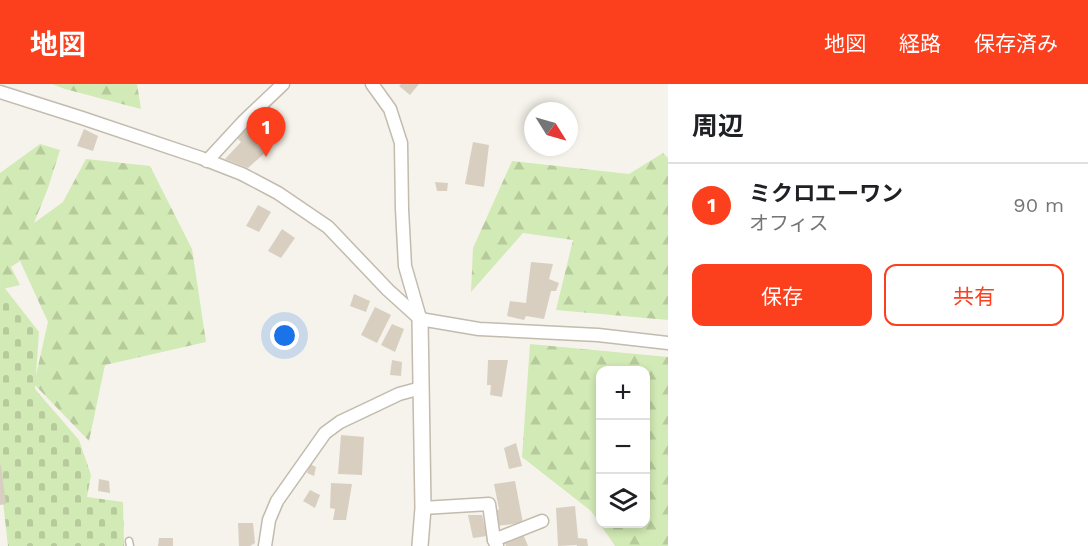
<!DOCTYPE html>
<html lang="ja">
<head>
<meta charset="utf-8">
<style>
	:root { --surface:#fff; --page:#f6f6f6; --text:#202124; --muted:#757577; --line:#e0e0e0; --accent:#fc3f1d }
	body { margin:0; font-family:"Work Sans","Noto Sans JP",sans-serif; background:var(--page); color:var(--text) }
	.controls { position:absolute; right:18px; bottom:18px; display:grid; overflow:hidden; border-radius:12px; box-shadow:0 3px 9px #0003 }
	.controls button { width:54px; height:54px; display:grid; place-items:center; padding:0; border:0; border-bottom:2px solid var(--line); background:var(--surface); color:var(--text); font:30px sans-serif }
	.compass { position:absolute; left:524px; top:18px; width:54px; height:54px; border-radius:50%; background:var(--surface); box-shadow:0 3px 9px #0003; rotate:127deg }
	.you { position:absolute; left:285px; top:252px; width:21px; height:21px; margin:-15px; border:4px solid #fff; border-radius:50%; background:#1a73e8; box-shadow:0 0 0 9px #1a73e833 }
	.badge { display:grid; place-items:center; width:39px; height:39px; border-radius:50%; background:var(--accent); color:#fff; font-size:20px; font-weight:700 }
	.pin { position:absolute; translate:-50% -50px; filter:drop-shadow(0 2px 3px #0008) }
	.pin::after { content:''; position:absolute; top:32px; width:21px; height:18px; background:inherit; clip-path:polygon(0 0,100% 0,50% 100%) }
	.list { margin:0; padding:0; list-style:none }
	h2 { display:flex; justify-content:space-between; align-items:center; height:78px; margin:0; padding:0 24px; font-size:26px }
	h2 small { font-size:20px; font-weight:400; color:var(--muted) }
	.list li { display:grid; grid-template-columns:39px 1fr auto; gap:18px; align-items:center; box-sizing:border-box; height:84px; padding:0 24px; border-top:2px solid var(--line) }
	.list b { display:block; font-size:22px; white-space:nowrap }
	.list p { margin:0; font-size:20px; white-space:nowrap; color:var(--muted) }
	.list em { font-size:20px; font-style:normal; color:var(--muted) }
	.actions { display:flex; gap:12px; padding:18px 24px }
	.actions a { flex:1; padding:14px 0; border:2px solid var(--accent); border-radius:12px; text-align:center; font-size:21px; color:var(--accent) }
	.actions .main { background:var(--accent); color:#fff }
	.icon { flex:none; width:33px; height:33px; fill:none; stroke:currentColor; stroke-width:2; stroke-linecap:round; stroke-linejoin:round }
	.map { position:relative; flex:none; width:668px; height:462px; overflow:hidden }
	header { display:flex; align-items:center; gap:36px; box-sizing:border-box; height:84px; padding:0 30px; background:var(--accent); color:#fff }
	header strong { font-size:28px }
	nav { display:flex; gap:33px; margin-inline-start:auto; font-size:21px }
	main { display:flex }
	aside { flex:1; background:var(--surface) }
	.map>svg:first-child { display:block }
	.forest { fill:url(#forest-firs); fill-rule:evenodd }
	.cemetery { fill:url(#cemetery-stones) }
	.building { fill:#d8cfc1 }
	.lines { fill:none; stroke-linecap:round; stroke-linejoin:round }
	.service-casing { stroke:#c2bbae; stroke-width:9 }
	.minor-casing { stroke:#c2bbae; stroke-width:15 }
	.tertiary-casing { stroke:#c2bbae; stroke-width:18 }
	.service { stroke:#fff; stroke-width:6 }
	.minor { stroke:#fff; stroke-width:12 }
	.tertiary { stroke:#fff; stroke-width:15 }
</style>
</head>
<body>
<header>
<strong>地図</strong>
<nav><a>地図</a><a>経路</a><a>保存済み</a></nav>
</header>
<main>
<div class="map">
<svg width="668" height="462" viewBox="0 0 668 462">
	<defs>
		<pattern id="forest-firs" width="22" height="20" patternUnits="userSpaceOnUse" patternTransform="scale(1.5)"><rect width="22" height="20" fill="#d2eab5"/><path d="M5 1l3.5 6h-7zM16 11l3.5 6h-7z" fill="#b6ca9c"/></pattern>
		<pattern id="cemetery-stones" width="16" height="16" patternUnits="userSpaceOnUse" patternTransform="scale(1.5)"><rect width="16" height="16" fill="#d2eab5"/><path d="M2 7V4a2 2 0 0 1 4 0v3zM10 15v-3a2 2 0 0 1 4 0v3z" fill="#b6ca9c"/></pattern>
	</defs>
	<rect width="100%" height="100%" fill="#f6f3ec"/>
	<g class="forest">
		<polygon points="52,0 137,0 141,25 65,5"/>
		<polygon points="40,60 60,66 48,104 34,139 63,118 86,75 150,82 192,165 206,258 105,281 89,357 34,300 48,238 20,177 11,183 20,201 3,205 0,200 0,89"/>
		<polygon points="663,69 668,74 668,236 556,226 573,156 523,149 471,208 473,164 512,77 629,90"/>
		<path d="M530,260L668,273V462H615L591,427L522,373ZM646,286V440H600V286Z"/>
	</g>
	<polygon class="cemetery" points="0,198 39,248 35,305 79,356 91,391 87,413 123,418 124,462 8,462 0,391"/>
	<g class="building">
		<polygon points="401,0 419,0 410,11 399,2"/>
		<polygon points="248,40 269,58 263,63 267,67 248,84 225,75 241,58 237,54"/>
		<polygon points="84,45 98,52 93,67 77,62"/>
		<polygon points="473,58 489,61 484,103 465,100"/>
		<polygon points="435,98 448,99 447,107 437,107"/>
		<polygon points="258,121 271,128 259,148 246,142"/>
		<polygon points="282,145 295,154 281,174 268,167"/>
		<polygon points="531,178 553,180 549,195 559,199 556,207 551,207 544,235 526,232 524,236 507,232 510,217 526,219"/>
		<polygon points="354,210 370,217 366,228 350,222"/>
		<polygon points="375,223 391,231 377,259 361,251"/>
		<polygon points="392,240 404,245 395,268 381,261"/>
		<polygon points="392,276 402,278 401,292 390,291"/>
		<polygon points="488,276 508,276 502,313 490,311 491,301 487,301"/>
		<polygon points="341,351 364,353 362,391 338,390"/>
		<polygon points="516,359 522,382 509,385 504,364"/>
		<polygon points="310,380 316,383 314,392 307,389"/>
		<polygon points="0,381 1,381 6,420 0,421"/>
		<polygon points="99,395 109,397 110,409 98,407"/>
		<polygon points="515,397 523,439 496,442 493,430 499,425 494,400"/>
		<polygon points="331,399 352,400 346,436 333,436 335,425 330,424"/>
		<polygon points="310,406 320,411 315,424 303,417"/>
		<polygon points="575,422 578,454 587,455 588,462 577,462 577,461 558,462 556,424"/>
		<polygon points="468,431 482,431 487,452 473,454"/>
		<polygon points="238,439 253,439 255,459 250,462 239,462"/>
		<polygon points="523,450 528,462 506,462 504,458"/>
		<polygon points="159,454 173,454 173,462 158,462"/>
	</g>
	<g class="lines">
		<defs>
			<polyline id="service" points="129,457 130,462"/>
			<g id="minor">
				<polyline points="372,0 390,25 401,59 402,125 405,182 420,234"/>
				<polyline points="0,8 82,34 201,74 242,90 278,109 328,143 388,206 420,235 479,245 598,251 668,259"/>
				<polyline points="207,77 243,38 283,0"/>
				<polyline points="423,424 489,420 494,456 497,462"/>
				<polyline points="494,456 542,437"/>
				<polyline points="265,462 269,436 277,417 325,349 340,338 376,321 399,310 421,304"/>
			</g>
			<polyline id="tertiary" points="420,235 423,424 420,462"/>
		</defs>
		<use href="#service" class="service-casing"/>
		<use href="#minor" class="minor-casing"/>
		<use href="#tertiary" class="tertiary-casing"/>
		<use href="#service" class="service"/>
		<use href="#minor" class="minor"/>
		<use href="#tertiary" class="tertiary"/>
	</g>
</svg>
<div class="controls">
<button>+</button>
<button>−</button>
<button><svg class="icon" aria-label="layers" viewBox="0 0 24 24"><path d="M12 4l9 5-9 5-9-5zM3 14l9 5 9-5"/></svg></button>
</div>
<svg class="compass" viewBox="-18 -18 36 36"><path d="M0-13l5 13h-10z" fill="#e53935"/><path d="M0 13l5-13h-10z" fill="#757577"/></svg>
<div class="you"></div>
<div class="pin badge" style="left:266px;top:73px">1</div>
</div>
<aside>
<h2>周辺<small></small></h2>
<ul class="list">
<li><span class="badge">1</span><div><b>ミクロエーワン</b><p>オフィス</p></div><em>90 m</em></li>
</ul>
<div class="actions"><a class="main">保存</a><a>共有</a></div>
</aside>
</main>
</body>
</html>
